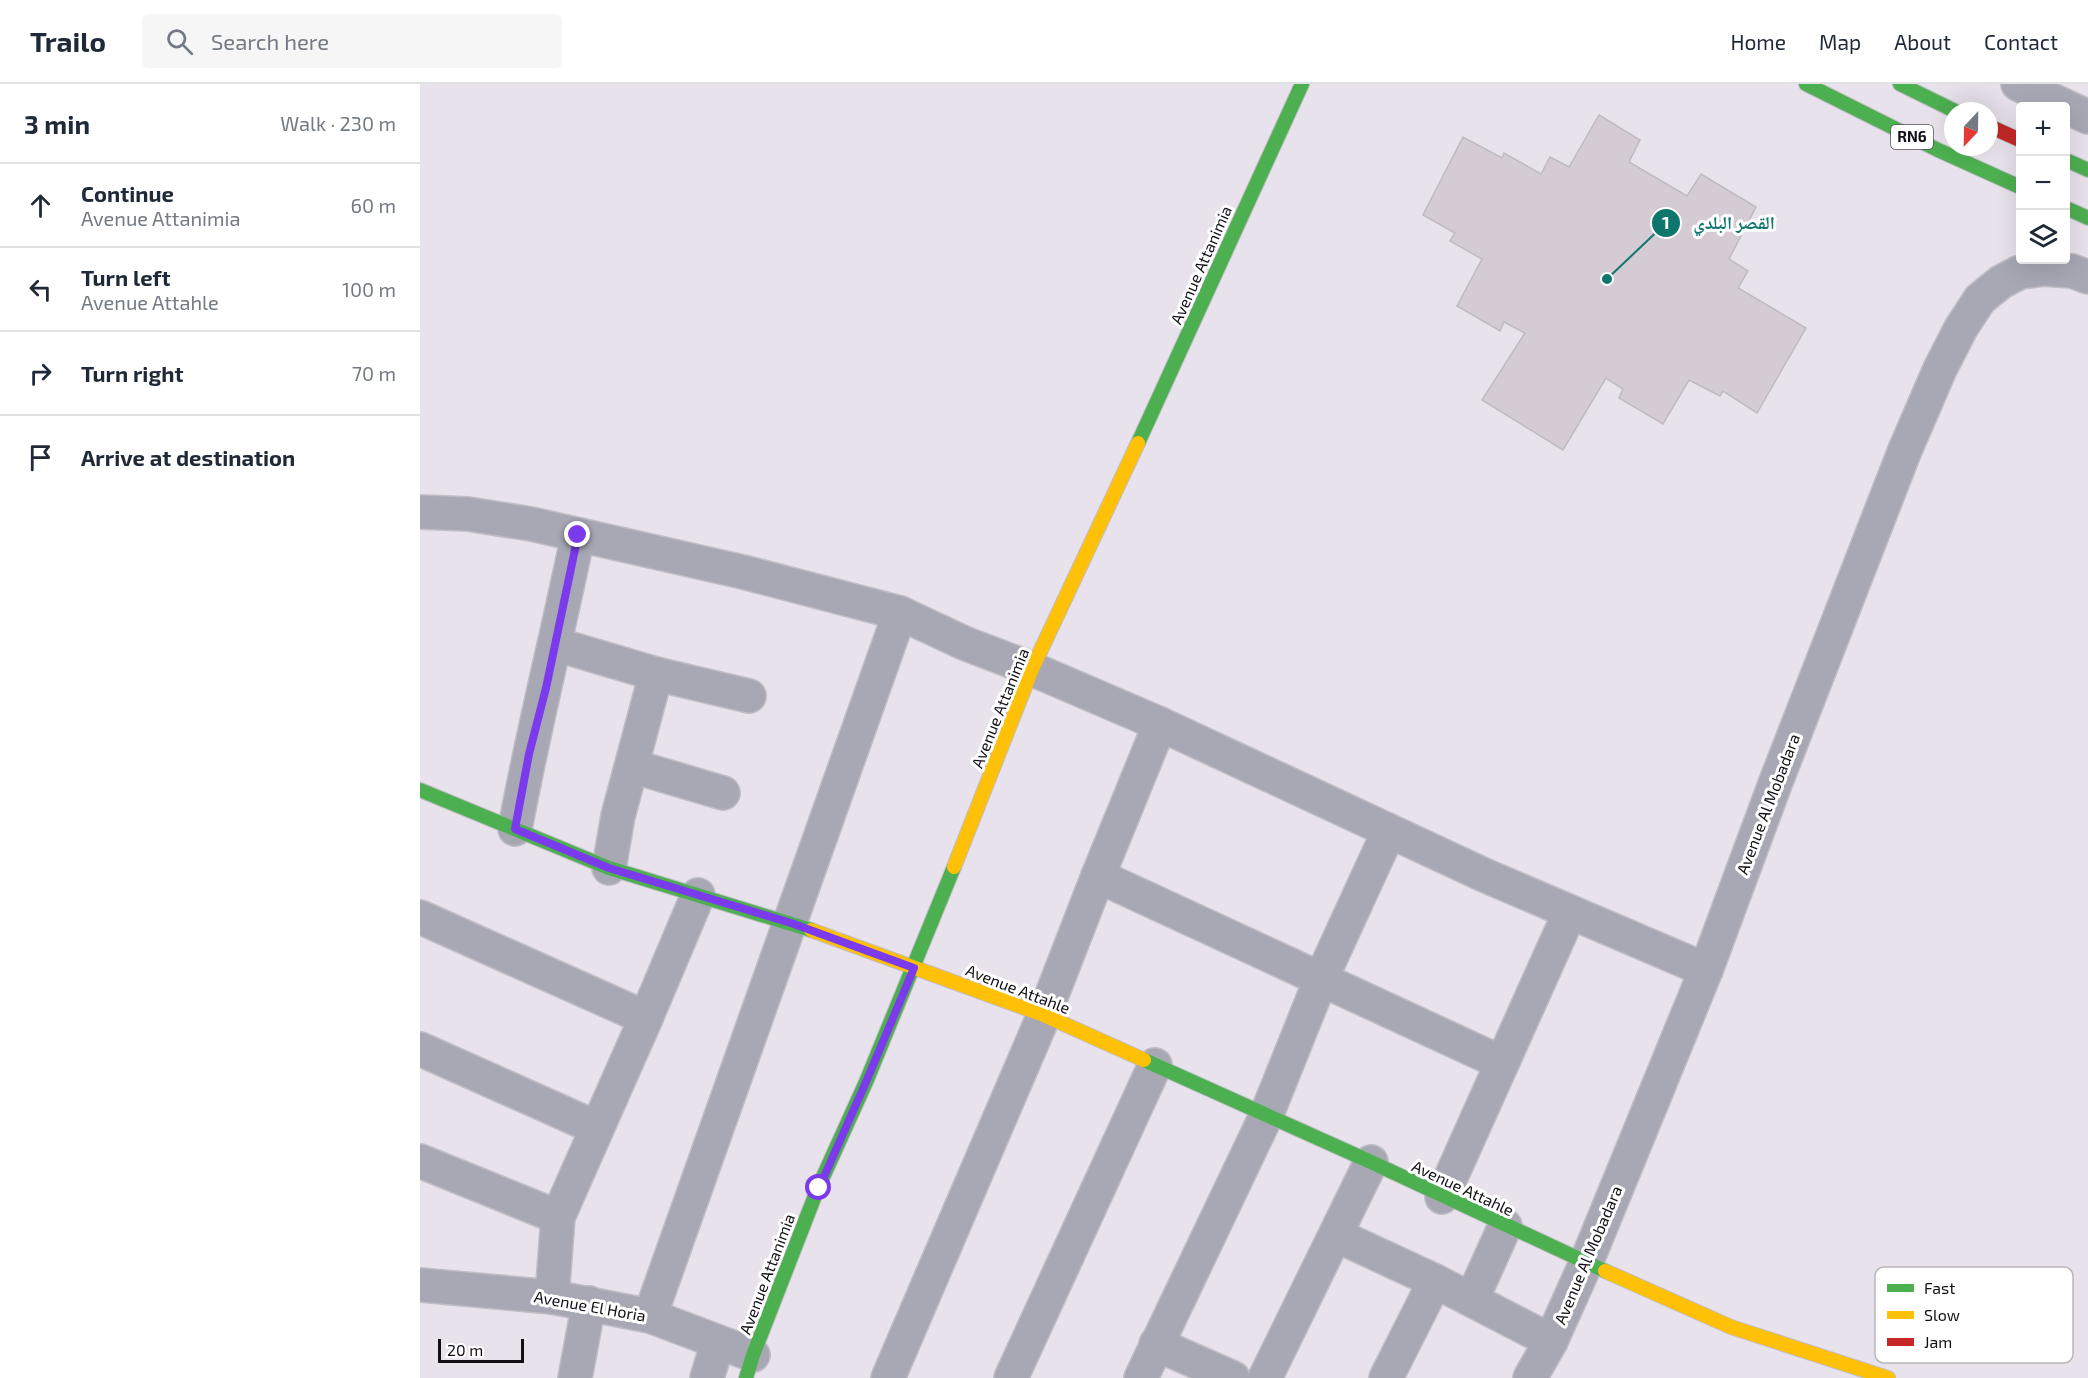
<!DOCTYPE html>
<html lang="en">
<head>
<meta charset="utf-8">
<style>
	:root { --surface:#fff; --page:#f6f6f7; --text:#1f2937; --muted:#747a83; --line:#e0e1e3 }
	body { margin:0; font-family:"Exo 2","Noto Naskh Arabic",sans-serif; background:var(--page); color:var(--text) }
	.controls { position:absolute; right:18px; top:18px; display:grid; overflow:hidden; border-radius:6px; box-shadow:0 6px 24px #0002 }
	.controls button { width:54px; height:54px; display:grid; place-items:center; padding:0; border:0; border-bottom:2px solid var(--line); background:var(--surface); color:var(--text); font:30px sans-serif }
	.compass { position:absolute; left:1524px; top:18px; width:54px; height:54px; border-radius:50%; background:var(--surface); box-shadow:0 6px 24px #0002; rotate:202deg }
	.scale { position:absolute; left:18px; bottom:15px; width:86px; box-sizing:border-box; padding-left:6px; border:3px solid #110f15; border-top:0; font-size:16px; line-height:21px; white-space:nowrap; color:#110f15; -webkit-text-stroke:4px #fff; paint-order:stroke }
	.stop { position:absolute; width:18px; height:18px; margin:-14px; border:4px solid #7c3aed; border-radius:50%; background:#fff }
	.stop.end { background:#7c3aed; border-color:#fff; box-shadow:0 2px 6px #0008 }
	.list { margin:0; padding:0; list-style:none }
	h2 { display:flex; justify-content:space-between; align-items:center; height:78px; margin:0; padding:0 24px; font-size:26px }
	h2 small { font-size:20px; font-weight:400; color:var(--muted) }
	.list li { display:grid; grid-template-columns:39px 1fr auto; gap:18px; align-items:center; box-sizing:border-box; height:84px; padding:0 24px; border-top:2px solid var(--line) }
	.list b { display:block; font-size:22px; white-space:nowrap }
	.list p { margin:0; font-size:20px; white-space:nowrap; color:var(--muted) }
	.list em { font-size:20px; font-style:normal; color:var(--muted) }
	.icon { flex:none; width:33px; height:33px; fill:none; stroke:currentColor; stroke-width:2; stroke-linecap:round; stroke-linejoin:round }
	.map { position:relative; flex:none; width:1668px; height:1294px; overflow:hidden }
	header { display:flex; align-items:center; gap:36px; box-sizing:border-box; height:84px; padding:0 30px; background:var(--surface); border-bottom:2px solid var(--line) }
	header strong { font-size:28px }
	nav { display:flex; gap:33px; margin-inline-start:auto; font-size:21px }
	.search { width:420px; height:54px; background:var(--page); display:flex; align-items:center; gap:15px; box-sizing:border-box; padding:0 21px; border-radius:6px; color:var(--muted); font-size:22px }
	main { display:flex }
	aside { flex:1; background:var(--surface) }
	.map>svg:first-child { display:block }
	.building { fill:#d4cbd5; stroke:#bfbac1; stroke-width:1.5 }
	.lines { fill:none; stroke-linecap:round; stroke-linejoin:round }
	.street-casing { stroke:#c0bdc4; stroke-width:36 }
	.fast-casing { stroke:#c0bdc4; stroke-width:16 }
	.slow-casing { stroke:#c0bdc4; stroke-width:16 }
	.jam-casing { stroke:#c0bdc4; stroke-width:16 }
	.street { stroke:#a7a8b4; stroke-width:33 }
	.fast { stroke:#4caf50; stroke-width:14 }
	.slow { stroke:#ffc107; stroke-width:14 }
	.jam { stroke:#c62828; stroke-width:14 }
	.route { stroke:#7c3aed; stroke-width:8 }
	.labels { text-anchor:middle; stroke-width:6; stroke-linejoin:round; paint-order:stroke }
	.shield { fill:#fff; stroke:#58575b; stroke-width:1.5 }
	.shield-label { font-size:15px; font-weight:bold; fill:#110f15 }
	.street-label { font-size:16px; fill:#110f15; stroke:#fff }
	.key { fill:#fff; stroke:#b8b7b9; stroke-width:1.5 }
	.key-label { font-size:16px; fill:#110f15 }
	.leader { fill:none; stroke:#0f766e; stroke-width:2 }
	.callout-dot { fill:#0f766e; stroke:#fff; stroke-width:2 }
	.mark-label { font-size:18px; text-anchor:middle; font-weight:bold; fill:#fff }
	.callout-label { font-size:18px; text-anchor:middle; font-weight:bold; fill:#0f766e; stroke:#fff; stroke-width:6; stroke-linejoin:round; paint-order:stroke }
</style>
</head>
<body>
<header>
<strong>Trailo</strong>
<div class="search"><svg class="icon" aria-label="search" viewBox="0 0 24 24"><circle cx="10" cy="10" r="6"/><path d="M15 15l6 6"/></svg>Search here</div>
<nav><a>Home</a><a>Map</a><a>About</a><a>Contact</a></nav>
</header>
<main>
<aside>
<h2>3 min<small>Walk · 230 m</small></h2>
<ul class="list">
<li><svg class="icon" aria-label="ahead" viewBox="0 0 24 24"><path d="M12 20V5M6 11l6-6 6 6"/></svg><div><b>Continue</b><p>Avenue Attanimia</p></div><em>60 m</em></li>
<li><svg class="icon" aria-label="left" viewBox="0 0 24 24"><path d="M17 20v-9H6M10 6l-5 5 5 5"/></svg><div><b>Turn left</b><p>Avenue Attahle</p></div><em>100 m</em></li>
<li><svg class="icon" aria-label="right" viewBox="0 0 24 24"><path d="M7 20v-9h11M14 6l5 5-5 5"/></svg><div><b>Turn right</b></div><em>70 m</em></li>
<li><svg class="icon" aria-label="arrive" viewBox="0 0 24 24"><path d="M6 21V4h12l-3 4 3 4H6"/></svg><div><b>Arrive at destination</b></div></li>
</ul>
</aside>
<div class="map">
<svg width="1668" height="1294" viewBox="0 0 1668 1294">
	<rect width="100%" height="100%" fill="#e7e2ec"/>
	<polygon class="building" points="1179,31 1220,56 1209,78 1267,112 1281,90 1336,123 1309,175 1328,187 1318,204 1386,244 1337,329 1303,307 1300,312 1269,296 1243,340 1199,314 1203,305 1186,294 1143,366 1062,316 1105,249 1084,238 1080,247 1037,222 1062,175 1030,157 1035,149 1003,131 1043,53 1082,74 1084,69 1121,90 1130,73 1149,83"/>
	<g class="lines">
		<defs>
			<g id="street">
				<polyline points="1598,0 1668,33"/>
				<polyline points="0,428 48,430 111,440 323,488 480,529 544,559 612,585 740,640 1064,791 1286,886"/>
				<polyline points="135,560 236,590 329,612"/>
				<polyline points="212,682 303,709"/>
				<path d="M95,745C113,647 138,549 158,451"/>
				<polyline points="189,784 198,732 236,590"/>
				<polyline points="678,792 1082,979"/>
				<polyline points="0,833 226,934"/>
				<polyline points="0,965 177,1044"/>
				<polyline points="0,1077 138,1133"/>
				<polyline points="1022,1113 1150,828"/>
				<polyline points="916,1151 1015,1197 1131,1257"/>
				<polyline points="0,1201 132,1213 230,1232 333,1271"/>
				<polyline points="132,1213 138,1133 226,934 278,811"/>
				<polyline points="1052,1215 1085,1142"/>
				<polyline points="230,1232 480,529"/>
				<polyline points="736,1260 813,1294"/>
				<polyline points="155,1294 169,1219"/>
				<polyline points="287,1294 298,1258"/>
				<polyline points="468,1294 624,931 678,792 740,640"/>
				<polyline points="591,1294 735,981"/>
				<polyline points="721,1294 846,1032 901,895 969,747"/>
				<polyline points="845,1294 951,1078"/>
				<polyline points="966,1294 1015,1197"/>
				<polyline points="1110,1294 1131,1257 1166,1179 1286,886 1355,700 1485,366 1520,285 1541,244 1560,215 1581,198 1600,188 1624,185 1652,187 1668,193"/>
			</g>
			<g id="fast">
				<polyline points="1386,0 1518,66 1600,103"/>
				<polyline points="1480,0 1535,27"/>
				<polyline points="1646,76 1668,86"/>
				<polyline points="1646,124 1668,134"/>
				<polyline points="718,359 882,0"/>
				<polyline points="0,706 189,784 391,846"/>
				<polyline points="724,976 951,1078 1185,1187"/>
				<polyline points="326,1294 333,1271 398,1104 446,998 534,783"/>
			</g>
			<g id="slow">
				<polyline points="534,783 612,585 718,359"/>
				<polyline points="391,846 624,931 724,976"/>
				<polyline points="1185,1187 1311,1243 1468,1294"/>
			</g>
			<polyline id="jam" points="1569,42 1600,56"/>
		</defs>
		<use href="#street" class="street-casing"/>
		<use href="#fast" class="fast-casing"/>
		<use href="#slow" class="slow-casing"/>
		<use href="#jam" class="jam-casing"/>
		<use href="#street" class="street"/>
		<use href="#fast" class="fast"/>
		<use href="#slow" class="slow"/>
		<use href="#jam" class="jam"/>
	</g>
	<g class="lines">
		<polyline class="route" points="158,451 126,604 109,670 95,745 189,784 371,839 494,884 446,998 399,1104"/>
	</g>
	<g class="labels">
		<rect class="shield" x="1471" y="41" width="42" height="24" rx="4.5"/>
		<g class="shield-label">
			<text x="1492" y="58">RN6</text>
		</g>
		<g class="street-label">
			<text transform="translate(781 181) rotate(-66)" y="6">Avenue Attanimia</text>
			<text transform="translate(580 624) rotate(-68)" y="6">Avenue Attanimia</text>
			<text transform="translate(1348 720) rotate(-69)" y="6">Avenue Al Mobadara</text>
			<text transform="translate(598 905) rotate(21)" y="6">Avenue Attahle</text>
			<text transform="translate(1043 1104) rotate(25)" y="6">Avenue Attahle</text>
			<text transform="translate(1168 1171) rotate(-67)" y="6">Avenue Al Mobadara</text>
			<text transform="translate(347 1190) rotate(-69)" y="6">Avenue Attanimia</text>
			<text transform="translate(170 1222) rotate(10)" y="6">Avenue El Horia</text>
		</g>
	</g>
	<rect x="1455" y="1183" width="198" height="96" rx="9" class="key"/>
	<rect x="1467" y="1200" width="27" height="8" fill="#4caf50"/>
	<rect x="1467" y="1227" width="27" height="8" fill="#ffc107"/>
	<rect x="1467" y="1254" width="27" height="8" fill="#c62828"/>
	<g class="key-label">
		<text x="1504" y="1210">Fast</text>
		<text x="1504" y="1237">Slow</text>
		<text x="1504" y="1264">Jam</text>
	</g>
	<path class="leader" d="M1187 195L1246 139"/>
	<g class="callout-dot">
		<circle cx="1187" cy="195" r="6"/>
		<circle cx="1246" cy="139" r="15"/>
	</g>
	<g class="mark-label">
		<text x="1246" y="145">1</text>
	</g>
	<g class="callout-label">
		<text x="1314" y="145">القصر البلدي</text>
	</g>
</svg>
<div class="controls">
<button>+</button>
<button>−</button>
<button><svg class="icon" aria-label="layers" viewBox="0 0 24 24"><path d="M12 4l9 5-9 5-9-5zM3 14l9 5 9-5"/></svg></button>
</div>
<svg class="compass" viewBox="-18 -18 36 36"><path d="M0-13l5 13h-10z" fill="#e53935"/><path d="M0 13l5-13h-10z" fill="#747a83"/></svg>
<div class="scale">20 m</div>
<div class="stop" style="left:399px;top:1104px"></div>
<div class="stop end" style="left:158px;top:451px"></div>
</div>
</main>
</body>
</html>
